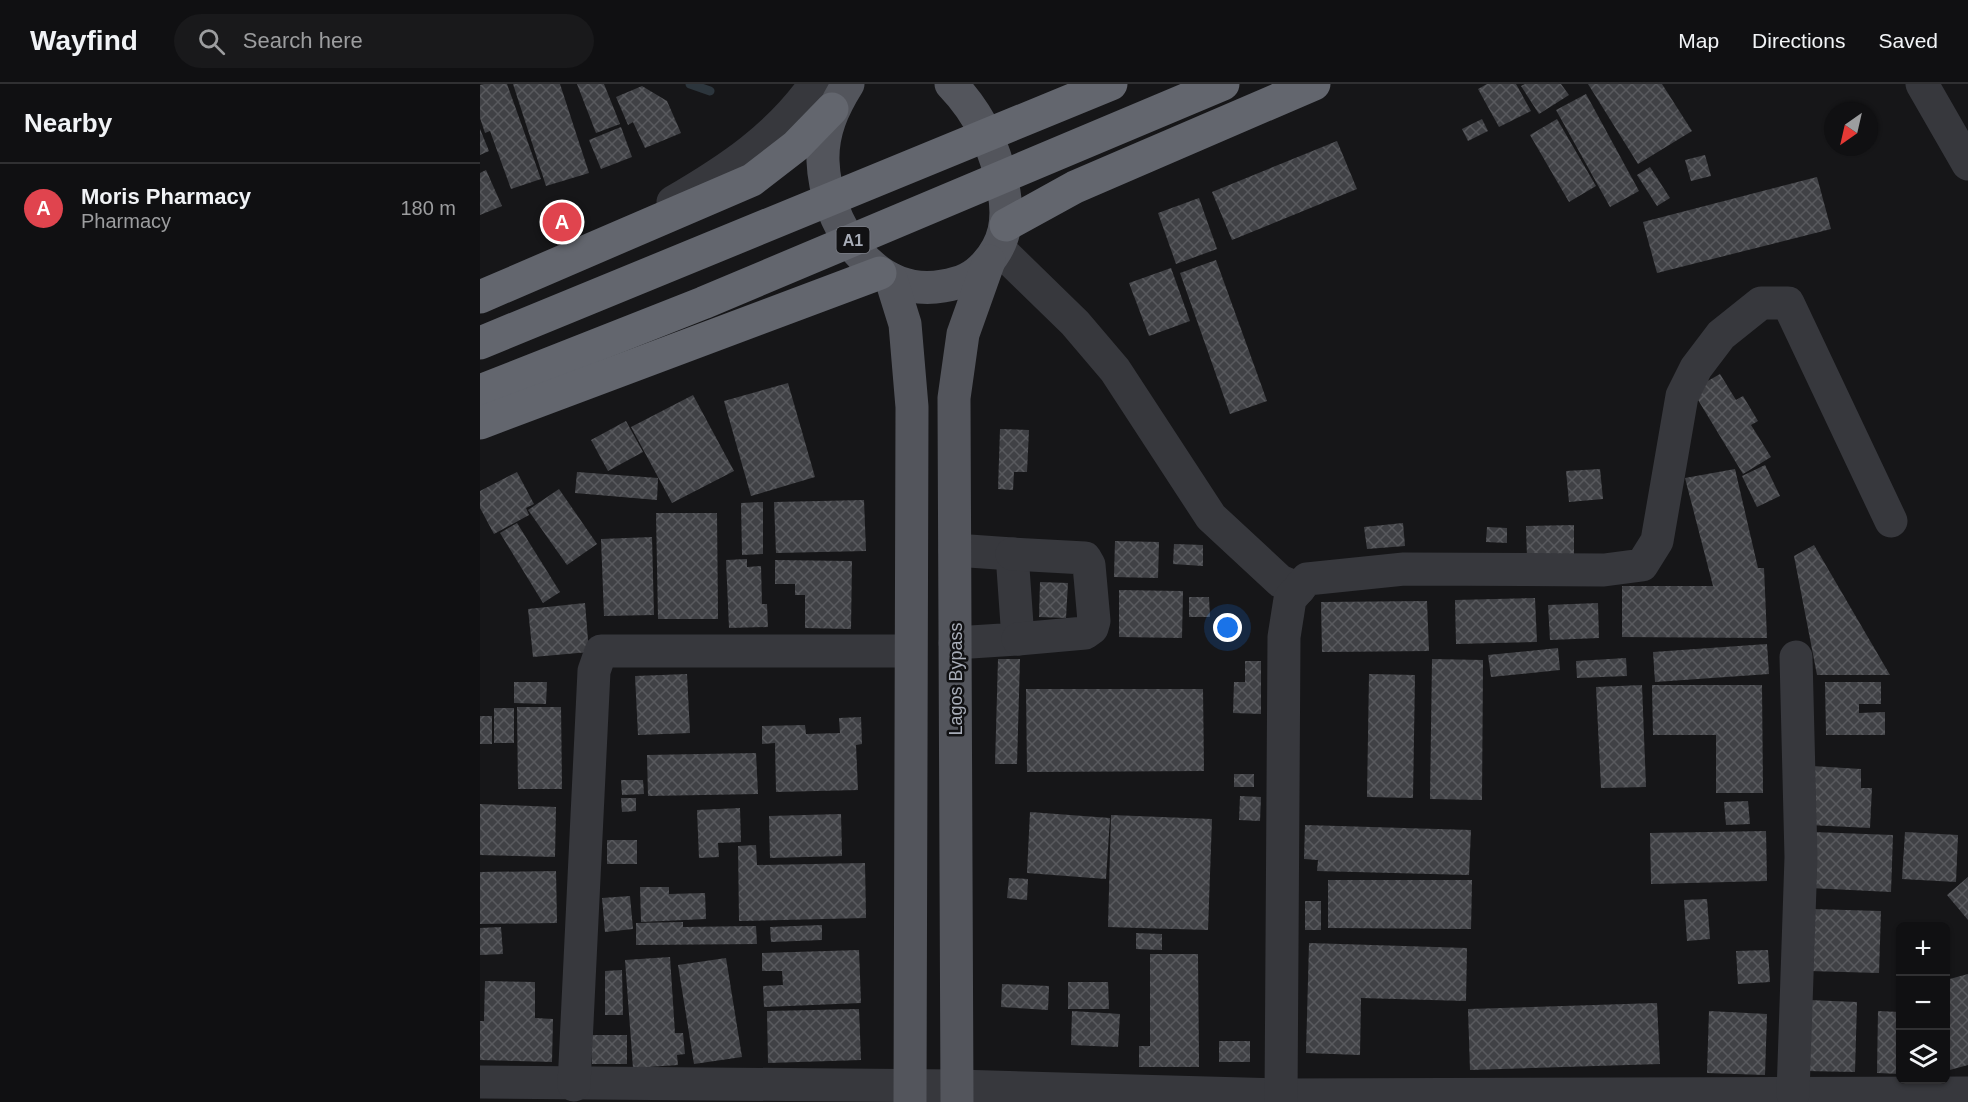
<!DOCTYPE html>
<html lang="en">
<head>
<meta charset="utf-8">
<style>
	:root { --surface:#101012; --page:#19191b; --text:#f1f3f6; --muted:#9c9d9f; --line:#303032; --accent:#7c3aed }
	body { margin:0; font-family:Arial,sans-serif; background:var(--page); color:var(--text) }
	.controls { position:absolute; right:18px; bottom:18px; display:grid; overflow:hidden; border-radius:9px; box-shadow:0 2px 4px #0004 }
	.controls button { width:54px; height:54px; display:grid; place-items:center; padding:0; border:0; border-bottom:2px solid var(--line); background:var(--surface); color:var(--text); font:30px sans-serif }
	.compass { position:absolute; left:1344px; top:18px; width:54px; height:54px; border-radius:50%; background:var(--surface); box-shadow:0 2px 4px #0004; rotate:214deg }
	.you { position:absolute; left:748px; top:544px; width:21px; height:21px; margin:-15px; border:4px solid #fff; border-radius:50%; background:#1a73e8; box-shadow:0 0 0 9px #1a73e833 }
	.badge { display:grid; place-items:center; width:39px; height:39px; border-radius:50%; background:var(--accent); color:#fff; font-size:20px; font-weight:700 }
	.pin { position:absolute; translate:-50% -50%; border:3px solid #fff; box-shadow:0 2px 6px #0006 }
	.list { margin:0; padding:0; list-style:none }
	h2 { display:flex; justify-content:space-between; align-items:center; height:78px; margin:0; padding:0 24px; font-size:26px }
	h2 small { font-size:20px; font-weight:400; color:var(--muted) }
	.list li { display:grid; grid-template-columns:39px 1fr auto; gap:18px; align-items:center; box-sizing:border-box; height:90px; padding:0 24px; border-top:2px solid var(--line) }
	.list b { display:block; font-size:22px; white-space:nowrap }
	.list p { margin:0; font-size:20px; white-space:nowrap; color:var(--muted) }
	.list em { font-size:20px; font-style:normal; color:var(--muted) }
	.icon { flex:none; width:33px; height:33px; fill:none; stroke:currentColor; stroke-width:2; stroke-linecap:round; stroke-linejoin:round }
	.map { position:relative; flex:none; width:1488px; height:1018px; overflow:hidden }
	header { display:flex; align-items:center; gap:36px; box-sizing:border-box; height:84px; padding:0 30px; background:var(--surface); border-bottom:2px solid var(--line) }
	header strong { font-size:28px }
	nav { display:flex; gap:33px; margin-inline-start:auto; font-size:21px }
	.search { width:420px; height:54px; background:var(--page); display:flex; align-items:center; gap:15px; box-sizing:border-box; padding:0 21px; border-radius:33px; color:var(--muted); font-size:22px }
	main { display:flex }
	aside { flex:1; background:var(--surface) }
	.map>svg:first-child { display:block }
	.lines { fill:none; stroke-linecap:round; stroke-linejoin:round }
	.stream { stroke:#2c353c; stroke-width:9 }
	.building { fill:url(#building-cross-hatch) }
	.minor { stroke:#37383d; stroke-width:33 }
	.major { stroke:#53555c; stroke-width:33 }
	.highway { stroke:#63666e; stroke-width:33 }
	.labels { text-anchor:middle; stroke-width:5; stroke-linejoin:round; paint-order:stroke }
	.shield { fill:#111113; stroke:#7b7e86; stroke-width:1.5 }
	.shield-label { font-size:16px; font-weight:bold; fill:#a8adb8 }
	.street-label { font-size:18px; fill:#a8adb8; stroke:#111113 }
</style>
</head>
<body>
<header>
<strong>Wayfind</strong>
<div class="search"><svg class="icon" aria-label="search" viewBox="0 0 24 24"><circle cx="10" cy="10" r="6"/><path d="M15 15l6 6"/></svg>Search here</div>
<nav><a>Map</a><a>Directions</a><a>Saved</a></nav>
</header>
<main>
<aside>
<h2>Nearby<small></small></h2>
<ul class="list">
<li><span class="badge" style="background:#e0444e">A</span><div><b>Moris Pharmacy</b><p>Pharmacy</p></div><em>180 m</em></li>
</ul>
</aside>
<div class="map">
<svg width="1488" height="1018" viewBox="0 0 1488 1018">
	<defs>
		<pattern id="building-cross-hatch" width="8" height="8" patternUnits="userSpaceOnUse" patternTransform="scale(1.5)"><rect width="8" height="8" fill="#404145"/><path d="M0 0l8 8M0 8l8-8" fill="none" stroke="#595a5e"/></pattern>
	</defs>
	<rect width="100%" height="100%" fill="#161618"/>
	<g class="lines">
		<polyline class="stream" points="210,0 230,7"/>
	</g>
	<g class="building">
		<polygon points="4,0 27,0 61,95 31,105 10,47 5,49 0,34 0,1"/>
		<polygon points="33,0 80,0 109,89 66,102"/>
		<polygon points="97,0 124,0 140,40 116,49"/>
		<polygon points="1007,0 1036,0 1051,27 1019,43 998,5"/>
		<polygon points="1045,0 1081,0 1089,11 1059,30 1041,2"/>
		<polygon points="1108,0 1182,0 1212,47 1158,80"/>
		<polygon points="162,2 187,17 201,49 165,64 153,38 148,41 136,13"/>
		<polygon points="1106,10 1159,107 1130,123 1076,26"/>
		<polygon points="1002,35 1008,47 988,57 982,45"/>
		<polygon points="1077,35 1116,102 1089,118 1050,51"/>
		<polygon points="141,43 152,73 121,85 109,56"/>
		<polygon points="0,45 9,67 0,71"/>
		<polygon points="857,57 877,105 752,156 732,108"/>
		<polygon points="1225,71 1231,92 1211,97 1205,76"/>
		<polygon points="1170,83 1190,114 1177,122 1157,91"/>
		<polygon points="6,86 22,122 0,131 0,89"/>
		<polygon points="1337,93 1351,145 1177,189 1163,138"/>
		<polygon points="719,114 737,165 696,180 678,129"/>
		<polygon points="736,176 787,317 750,330 700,189"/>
		<polygon points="691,184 710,237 669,252 649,199"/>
		<polygon points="1240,290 1256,316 1263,312 1278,337 1271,341 1291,373 1263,390 1212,306"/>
		<polygon points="308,299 335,393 271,412 244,317"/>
		<polygon points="213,311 254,387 192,419 151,343"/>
		<polygon points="146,337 163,368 128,387 111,356"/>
		<polygon points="520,345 549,346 547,388 534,388 533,406 518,405"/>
		<polygon points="1285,381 1300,412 1277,423 1262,392"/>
		<polygon points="1120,385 1123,415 1089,418 1086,387"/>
		<polygon points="1255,385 1278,484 1284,484 1287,554 1142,553 1142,502 1233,502 1205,394"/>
		<polygon points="37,388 54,420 46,424 49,431 14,450 0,424 0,407"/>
		<polygon points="97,388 178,394 177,416 95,409"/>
		<polygon points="79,405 117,460 87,481 48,426"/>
		<polygon points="384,416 386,467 296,469 294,418"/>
		<polygon points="283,418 283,470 262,471 261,419"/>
		<polygon points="176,429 237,429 238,535 178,535"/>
		<polygon points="37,439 80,508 63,519 20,449"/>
		<polygon points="923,439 925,462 887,465 884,443"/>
		<polygon points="1094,441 1094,472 1047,473 1046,442"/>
		<polygon points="1007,443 1027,444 1027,459 1006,458"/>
		<polygon points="172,453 174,531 124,532 121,455"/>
		<polygon points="635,457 679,458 678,494 634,493"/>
		<polygon points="694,460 723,461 723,482 693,480"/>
		<polygon points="1334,461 1410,591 1337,591 1314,472"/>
		<polygon points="267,475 267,483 281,482 282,520 287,520 288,543 249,544 246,476"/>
		<polygon points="295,476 372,477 371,545 325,544 325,511 315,511 315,500 295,500"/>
		<polygon points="560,498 588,499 586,534 559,533"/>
		<polygon points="639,506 703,507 702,554 639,553"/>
		<polygon points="709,513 729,513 730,533 709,533"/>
		<polygon points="1055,514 1057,558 976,560 975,516"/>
		<polygon points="947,517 949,567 842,568 841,518"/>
		<polygon points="105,519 109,568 53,573 48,525"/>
		<polygon points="1118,519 1119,554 1070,556 1068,521"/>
		<polygon points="1287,560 1289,590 1175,598 1173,568"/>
		<polygon points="1078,564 1080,586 1011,593 1008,571"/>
		<polygon points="1146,574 1147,592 1097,594 1096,577"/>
		<polygon points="518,575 540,575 537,680 515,680"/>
		<polygon points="952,575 1003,576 1002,716 950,715"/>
		<polygon points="765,577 781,577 781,630 753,629 754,598 765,598"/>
		<polygon points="207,590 210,649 158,651 155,592"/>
		<polygon points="889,590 935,591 933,714 887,713"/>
		<polygon points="34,598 67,598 66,620 34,619"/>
		<polygon points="1345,598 1401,598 1401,620 1379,620 1379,629 1405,628 1405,651 1346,651"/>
		<polygon points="1162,601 1166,703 1121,704 1116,603"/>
		<polygon points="1172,601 1282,601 1283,709 1236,709 1236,651 1173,651"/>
		<polygon points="546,605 723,605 724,687 547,688"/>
		<polygon points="37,623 81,623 82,705 38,705"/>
		<rect x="14" y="624" width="20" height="35"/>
		<rect x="0" y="632" width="12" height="28"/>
		<polygon points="381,633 382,660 376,661 378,706 296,708 295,659 282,660 282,642 325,641 326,650 360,649 359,634"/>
		<polygon points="276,669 278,710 168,712 167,671"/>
		<polygon points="1332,682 1381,685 1381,704 1392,704 1390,744 1329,741"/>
		<rect x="754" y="690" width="20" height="13"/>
		<polygon points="141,696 163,696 164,710 142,711"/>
		<polygon points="760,712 781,713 780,737 759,736"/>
		<polygon points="141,714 156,714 156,727 142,728"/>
		<polygon points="1268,717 1270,740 1246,741 1244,718"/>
		<polygon points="0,720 76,723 75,773 0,771"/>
		<polygon points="260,724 261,758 238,759 239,773 219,774 217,726"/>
		<polygon points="550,728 630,734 626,795 547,789"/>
		<polygon points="361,730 362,772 290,774 289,732"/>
		<polygon points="631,731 732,735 728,846 628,843"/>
		<polygon points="825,741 991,746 989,791 837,787 838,776 824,775"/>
		<polygon points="1286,747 1287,797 1171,800 1170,749"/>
		<polygon points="1332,748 1413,751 1411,808 1330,804"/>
		<polygon points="1425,748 1478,751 1476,798 1422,795"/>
		<rect x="127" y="756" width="30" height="24"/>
		<polygon points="276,761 277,781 385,779 386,834 259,837 258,762"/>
		<polygon points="76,787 77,839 0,840 0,788"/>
		<polygon points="1488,793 1488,836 1467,811"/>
		<polygon points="529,794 548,795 547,816 527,814"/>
		<polygon points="848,796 992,796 991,845 848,844"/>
		<polygon points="160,803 189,803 189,810 225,809 226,835 161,838"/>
		<polygon points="150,812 153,845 125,848 122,814"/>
		<polygon points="1227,815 1230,855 1207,857 1204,816"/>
		<rect x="825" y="817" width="16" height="29"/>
		<polygon points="1331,825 1401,827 1399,889 1329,887"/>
		<polygon points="203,838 203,843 276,842 277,860 156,861 156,839"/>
		<polygon points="342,841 342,856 291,858 290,843"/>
		<polygon points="21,843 23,870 0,871 0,844"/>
		<polygon points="656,849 682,850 682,866 656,865"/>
		<polygon points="829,859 987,864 986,917 881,914 880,971 826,969"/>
		<polygon points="379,866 381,919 284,923 283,902 303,901 302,887 282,887 282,869"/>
		<polygon points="1288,866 1290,898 1258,900 1256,867"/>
		<polygon points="670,870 718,870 719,983 659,983 659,962 670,962"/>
		<polygon points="190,873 195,949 203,949 205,970 197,971 198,981 153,984 145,876"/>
		<polygon points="246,874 262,973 214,980 198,881"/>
		<polygon points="142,886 143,931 125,931 125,887"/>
		<polygon points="1488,890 1488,981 1466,987 1466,896"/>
		<polygon points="5,897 55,898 55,934 73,935 72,978 0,976 0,937 4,937"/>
		<polygon points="588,898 628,898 629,925 588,925"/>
		<polygon points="522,900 569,902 568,926 521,923"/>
		<polygon points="1328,916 1377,918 1375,988 1326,987"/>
		<polygon points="1177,919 1180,980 990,986 988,925"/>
		<polygon points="379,925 381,976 288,979 287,927"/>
		<polygon points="592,927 640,930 638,963 591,961"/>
		<polygon points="1229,927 1287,930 1285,991 1227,989"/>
		<polygon points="1398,927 1420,928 1420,990 1397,989"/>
		<rect x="112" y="951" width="35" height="29"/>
		<rect x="739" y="957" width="31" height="21"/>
	</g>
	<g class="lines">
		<g class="minor">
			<polyline points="1442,0 1488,80"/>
			<path d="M193,118C248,86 298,53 335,0"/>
			<polyline points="519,165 595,239 635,286 731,433 800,497 819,505"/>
			<polyline points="475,466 532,470 538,555 475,559"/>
			<polyline points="532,470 605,474 609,481 614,537 612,544 605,549 538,555"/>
			<polyline points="0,998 477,1002 801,1011 1488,1009"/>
			<polyline points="94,1001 114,587 121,567 429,567"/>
			<polyline points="1313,1010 1321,773 1316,573"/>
			<polyline points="801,1018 804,553 810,515 827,495 924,485 1124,486 1162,481 1177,457 1202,312 1216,284 1241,251 1281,219 1308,219 1411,437"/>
		</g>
		<g class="major">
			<path d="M368,0C353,24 342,48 343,77C345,138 393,215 463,202C481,199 494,194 506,180C525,159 529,136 524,108C516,66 501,31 471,0"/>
			<polyline points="411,195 425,240 432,323 430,1018"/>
			<polyline points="477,1018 474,314 483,250 509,177"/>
		</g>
		<g class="highway">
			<polyline points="526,141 595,103 834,0"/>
			<polyline points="0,213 272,96 316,62 352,25"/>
			<polyline points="0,259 631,0"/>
			<polyline points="0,307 223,219 743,0"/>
			<polyline points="0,339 400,189"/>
		</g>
	</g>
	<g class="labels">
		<rect class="shield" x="356.5" y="143" width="33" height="26" rx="4.5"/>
		<g class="shield-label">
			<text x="373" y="162">A1</text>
		</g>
		<g class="street-label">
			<text transform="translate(476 595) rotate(-90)" y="6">Lagos Bypass</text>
		</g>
	</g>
</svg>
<div class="controls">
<button>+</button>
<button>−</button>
<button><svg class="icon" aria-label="layers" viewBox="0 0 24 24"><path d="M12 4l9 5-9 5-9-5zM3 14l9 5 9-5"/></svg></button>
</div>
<svg class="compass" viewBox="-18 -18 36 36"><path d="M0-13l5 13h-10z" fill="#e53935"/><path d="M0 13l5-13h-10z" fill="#9c9d9f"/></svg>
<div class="you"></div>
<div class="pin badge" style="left:82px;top:138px;background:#e0444e">A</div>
</div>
</main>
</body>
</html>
